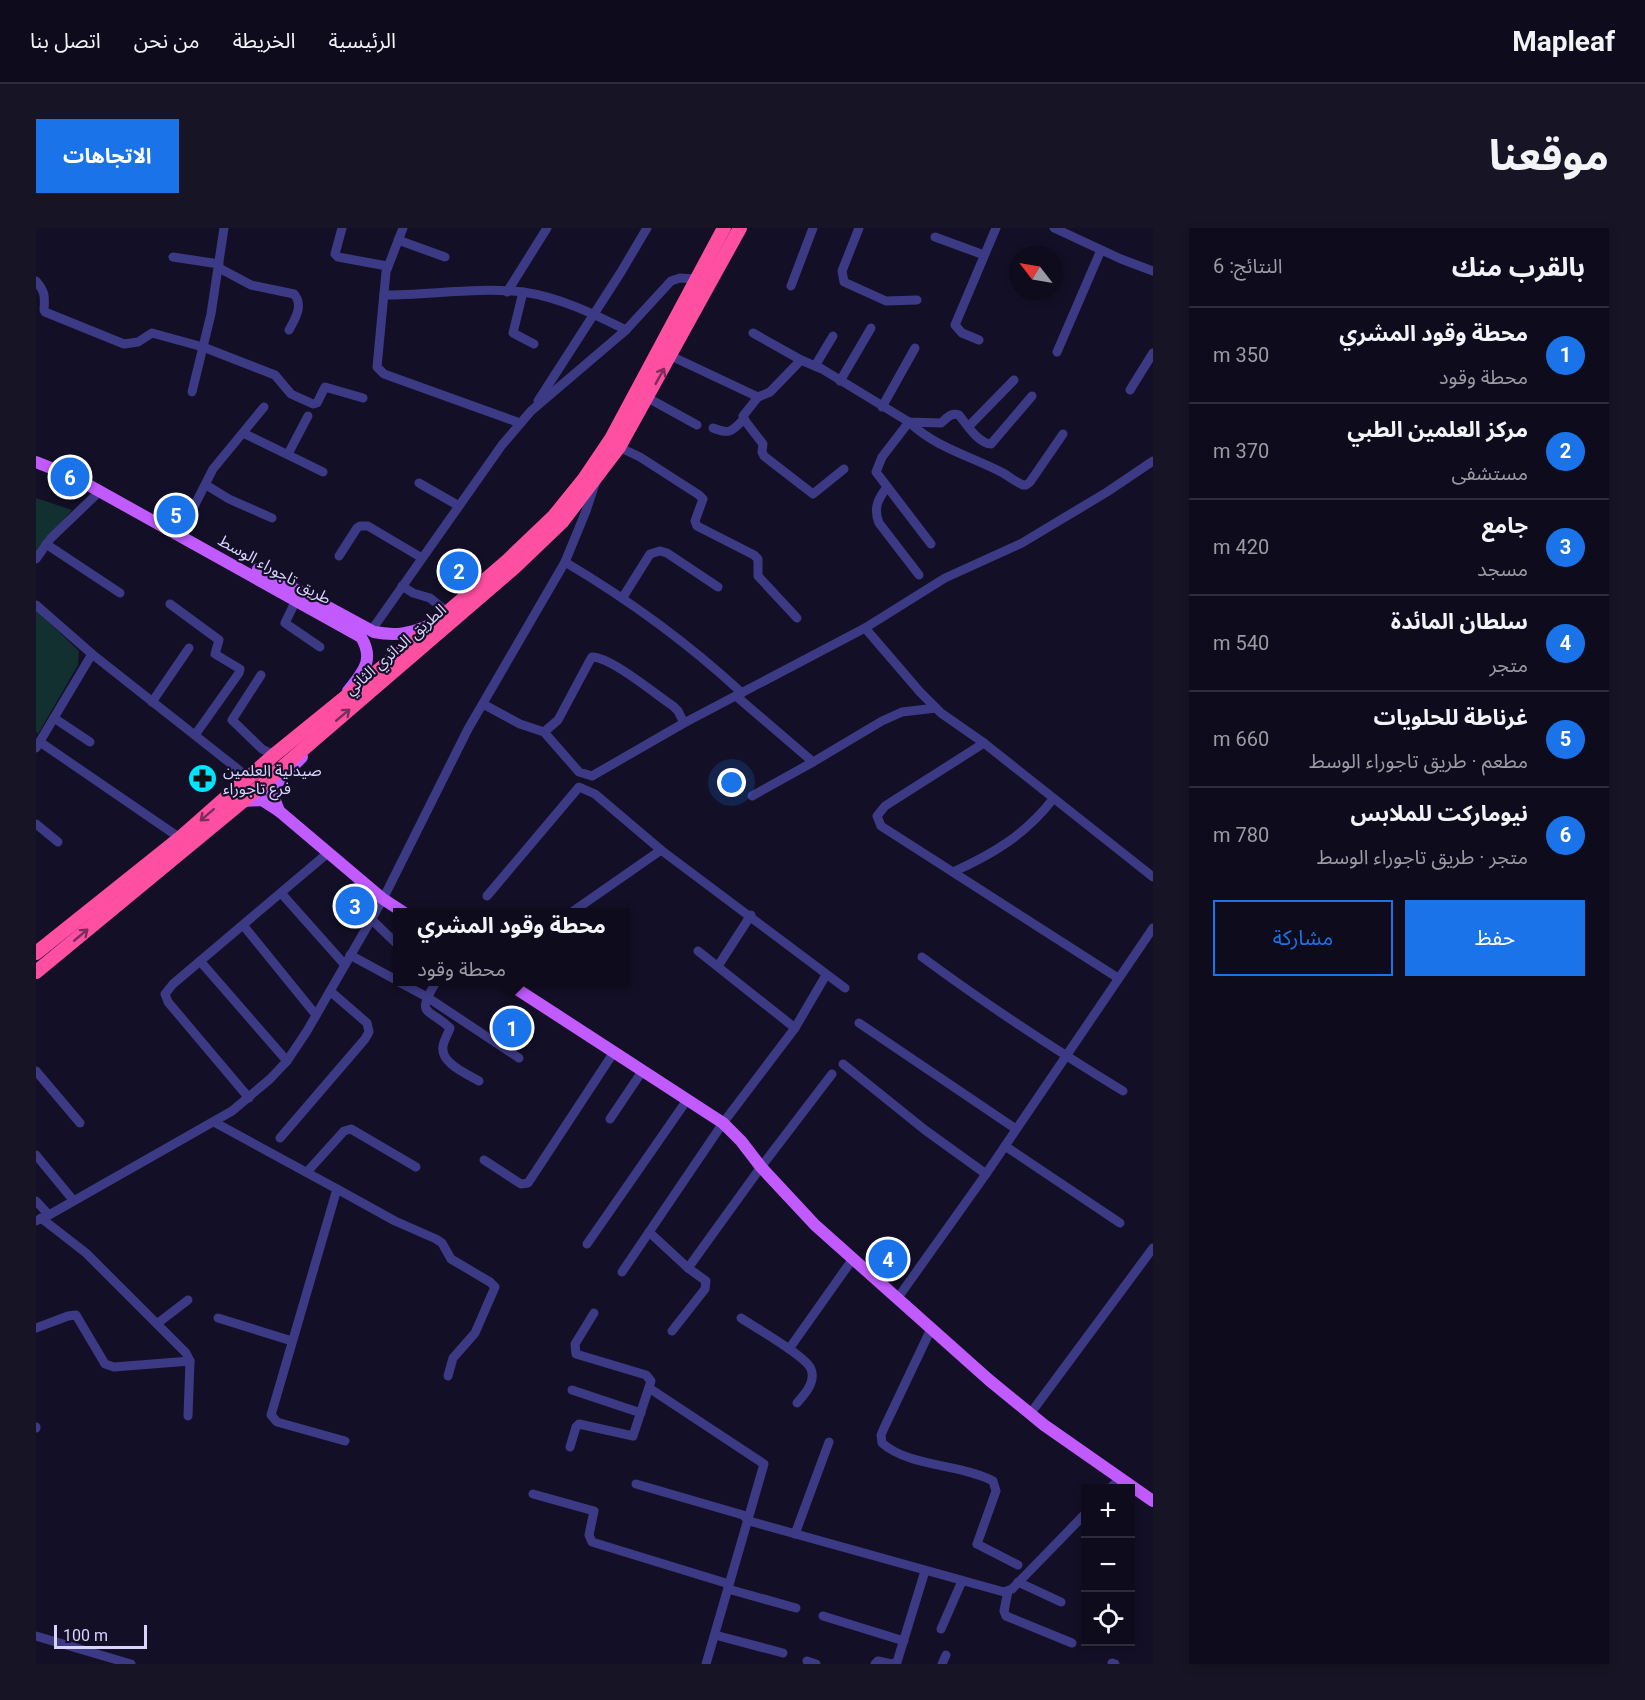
<!DOCTYPE html>
<html lang="ar">
<head>
<meta charset="utf-8">
<style>
	:root { --surface:#0e0b1c; --page:#171425; --text:#f1f3f6; --muted:#9b9ba3; --line:#2e2b3b; --accent:#1a73e8 }
	body { margin:0; font-family:Roboto,"Noto Sans Arabic",sans-serif; background:var(--page); color:var(--text); direction:rtl }
	.controls { position:absolute; right:18px; bottom:18px; display:grid; overflow:hidden; border-radius:0px; box-shadow:0 3px 9px #0003 }
	.controls button { width:54px; height:54px; display:grid; place-items:center; padding:0; border:0; border-bottom:2px solid var(--line); background:var(--surface); color:var(--text); font:30px sans-serif }
	.compass { position:absolute; left:973px; top:18px; width:54px; height:54px; border-radius:50%; background:var(--surface); box-shadow:0 3px 9px #0003; rotate:301deg }
	.scale { position:absolute; left:18px; bottom:15px; width:93px; box-sizing:border-box; padding-left:6px; border:3px solid #d9d4ff; border-top:0; font-size:16px; line-height:21px; white-space:nowrap; color:#d9d4ff; -webkit-text-stroke:4px #130f26; paint-order:stroke }
	.you { position:absolute; left:696px; top:555px; width:21px; height:21px; margin:-15px; border:4px solid #fff; border-radius:50%; background:#1a73e8; box-shadow:0 0 0 9px #1a73e833 }
	.badge { display:grid; place-items:center; width:39px; height:39px; border-radius:50%; background:var(--accent); color:#fff; font-size:20px; font-weight:700 }
	.pin { position:absolute; translate:-50% -50%; border:3px solid #fff; box-shadow:0 2px 6px #0006 }
	.popup { position:absolute; left:357px; top:680px; width:237px; height:78px; box-sizing:border-box; display:grid; place-content:center; border-radius:0px; background:var(--surface); filter:drop-shadow(0 2px 4px #0005); font-size:20px; white-space:nowrap; color:var(--muted) }
	.popup b { font-size:22px; color:var(--text) }
	.popup::after { content:''; position:absolute; left:50%; top:100%; margin-left:-12px; border:12px solid transparent; border-top-color:var(--surface) }
	.list { margin:0; padding:0; list-style:none }
	h2 { display:flex; justify-content:space-between; align-items:center; height:78px; margin:0; padding:0 24px; font-size:26px }
	h2 small { font-size:20px; font-weight:400; color:var(--muted) }
	.list li { display:grid; grid-template-columns:39px 1fr auto; gap:18px; align-items:center; box-sizing:border-box; height:96px; padding:0 24px; border-top:2px solid var(--line) }
	.list b { display:block; font-size:22px; white-space:nowrap }
	.list p { margin:0; font-size:20px; white-space:nowrap; color:var(--muted) }
	.list em { font-size:20px; font-style:normal; color:var(--muted) }
	.actions { display:flex; gap:12px; padding:18px 24px }
	.actions a { flex:1; padding:14px 0; border:2px solid var(--accent); border-radius:0px; text-align:center; font-size:21px; color:var(--accent) }
	.actions .main { background:var(--accent); color:#fff }
	.icon { flex:none; width:33px; height:33px; fill:none; stroke:currentColor; stroke-width:2; stroke-linecap:round; stroke-linejoin:round }
	.map { position:relative; flex:none; width:1117px; height:1436px; overflow:hidden; direction:ltr; border-radius:0px }
	header { display:flex; align-items:center; gap:36px; box-sizing:border-box; height:84px; padding:0 30px; background:var(--surface); border-bottom:2px solid var(--line) }
	header strong { font-size:28px }
	nav { display:flex; gap:33px; margin-inline-start:auto; font-size:21px }
	.intro { display:flex; align-items:center; justify-content:space-between; box-sizing:border-box; height:144px; padding:0 36px }
	h1 { margin:0; font-size:42px }
	.button { padding:15px 27px; border-radius:0px; background:var(--accent); color:#fff; font-size:21px; font-weight:700 }
	main { display:flex; gap:36px; padding:0 36px }
	aside { flex:1; background:var(--surface); border-radius:0px; box-shadow:0 3px 9px #0003 }
	.map>svg:first-child { display:block }
	.green { fill:#12302f }
	.lines { fill:none; stroke-linecap:round; stroke-linejoin:round }
	.minor { stroke:#3d3a85; stroke-width:9 }
	.major { stroke:#c25bff; stroke-width:12 }
	.highway { stroke:#ff4fa3; stroke-width:14 }
	.oneway { stroke:#7d2c5e }
	.labels { text-anchor:middle; stroke-width:4.5; stroke-linejoin:round; paint-order:stroke }
	.street-label { font-size:16px; fill:#d9d4ff; stroke:#130f26 }
	.poi-label { font-size:16px; fill:#d9d4ff; stroke:#130f26; text-anchor:start }
</style>
</head>
<body>
<header>
<strong>Mapleaf</strong>
<nav><a>الرئيسية</a><a>الخريطة</a><a>من نحن</a><a>اتصل بنا</a></nav>
</header>
<div class="intro"><h1>موقعنا</h1><a class="button">الاتجاهات</a></div>
<main>
<aside>
<h2>بالقرب منك<small>النتائج: 6</small></h2>
<ul class="list">
<li><span class="badge">1</span><div><b>محطة وقود المشري</b><p>محطة وقود</p></div><em>350 m</em></li>
<li><span class="badge">2</span><div><b>مركز العلمين الطبي</b><p>مستشفى</p></div><em>370 m</em></li>
<li><span class="badge">3</span><div><b>جامع</b><p>مسجد</p></div><em>420 m</em></li>
<li><span class="badge">4</span><div><b>سلطان المائدة</b><p>متجر</p></div><em>540 m</em></li>
<li><span class="badge">5</span><div><b>غرناطة للحلويات</b><p>مطعم · طريق تاجوراء الوسط</p></div><em>660 m</em></li>
<li><span class="badge">6</span><div><b>نيوماركت للملابس</b><p>متجر · طريق تاجوراء الوسط</p></div><em>780 m</em></li>
</ul>
<div class="actions"><a class="main">حفظ</a><a>مشاركة</a></div>
</aside>
<div class="map">
<svg width="1117" height="1436" viewBox="0 0 1117 1436">
	<rect width="100%" height="100%" fill="#130f26"/>
	<g class="green">
		<polygon points="0,270 36,282 0,325"/>
		<polygon points="0,382 43,423 42,437 2,506 0,504"/>
	</g>
	<g class="lines">
		<g class="minor">
			<polyline points="306,0 299,26 302,29 351,38"/>
			<polyline points="367,0 350,44 341,139 348,146 484,195"/>
			<polyline points="823,0 806,43 808,54 850,73 881,72"/>
			<polyline points="1018,0 1085,31 1117,43"/>
			<polyline points="899,9 948,27"/>
			<polyline points="362,12 409,29"/>
			<polyline points="137,29 183,36"/>
			<path d="M183,40L215,57L258,66C268,77 259,91 253,102"/>
			<path d="M0,53C9,63 9,69 8,82L9,84L88,116L102,114L116,105L167,119L239,147L255,166L277,176L281,175L289,159L327,170"/>
			<polyline points="755,58 777,0"/>
			<polyline points="471,64 511,0"/>
			<polyline points="487,64 477,105 498,116"/>
			<path d="M348,67C394,67 441,59 487,64C523,69 558,86 590,102"/>
			<polyline points="717,105 765,132"/>
			<polyline points="943,112 926,105 919,97 960,0"/>
			<polyline points="1021,124 1065,22"/>
			<path d="M635,128L722,169L734,164L765,132L786,141L873,194L905,195C911,190 915,184 923,187C931,197 942,215 955,216L996,168"/>
			<polyline points="779,138 797,108"/>
			<polyline points="804,153 835,100"/>
			<polyline points="1094,162 1117,125"/>
			<polyline points="156,164 175,86 188,0"/>
			<polyline points="722,169 707,188 710,194 727,216 726,224 728,228 777,266 808,241"/>
			<polyline points="612,170 661,197"/>
			<polyline points="502,173 585,44 611,0"/>
			<polyline points="846,179 879,120"/>
			<polyline points="933,198 978,152"/>
			<path d="M677,200C694,207 696,203 708,191"/>
			<polyline points="207,205 287,244"/>
			<polyline points="583,219 604,229 663,267 667,271 659,293 661,298 718,327 722,331 722,348 761,390"/>
			<polyline points="252,226 272,188"/>
			<polyline points="383,255 423,278"/>
			<polyline points="170,257 193,271 236,290"/>
			<path d="M851,259C842,271 837,280 843,295L883,347"/>
			<polyline points="147,300 177,241 228,179"/>
			<polyline points="10,316 84,365"/>
			<path d="M895,316L840,244L846,229L873,194C900,220 935,228 967,245C974,249 980,254 987,257H990L994,254L1027,206"/>
			<polyline points="303,328 321,300 324,298 332,298 386,330"/>
			<polyline points="0,331 15,310 64,263"/>
			<path d="M529,334C593,372 652,415 706,465"/>
			<polyline points="366,358 377,365 394,370 411,384"/>
			<polyline points="587,369 614,326 624,323 631,325 682,359"/>
			<polyline points="260,372 249,395 284,419"/>
			<polyline points="134,376 183,412 179,426 204,441 203,445 159,507"/>
			<polyline points="0,377 56,426 213,550"/>
			<polyline points="829,400 884,464 905,485 948,515 1117,649"/>
			<polyline points="335,403 466,217 495,183 590,102 635,53 644,50 660,51"/>
			<polyline points="225,447 196,492 226,521 238,527"/>
			<polyline points="700,468 777,534 846,493 866,484 900,480"/>
			<polyline points="116,474 153,420"/>
			<polyline points="447,476 484,496 508,504 543,544 556,548 648,495 829,400 909,350 986,315 1071,264 1117,233"/>
			<polyline points="18,490 54,514"/>
			<path d="M508,504L522,492L553,434L556,429C575,429 619,466 637,478L642,483L648,495"/>
			<polyline points="4,514 144,610"/>
			<polyline points="948,515 849,578 841,588 845,598 1082,750"/>
			<polyline points="0,520 56,426"/>
			<polyline points="716,568 777,534"/>
			<polyline points="0,596 22,614"/>
			<path d="M917,644C957,626 989,607 1017,571"/>
			<polyline points="245,665 309,737"/>
			<polyline points="451,668 543,559 559,566 625,622 809,760"/>
			<polyline points="536,684 625,622"/>
			<polyline points="335,691 362,717"/>
			<polyline points="207,697 280,787"/>
			<polyline points="314,727 362,753"/>
			<path d="M886,729C951,777 1018,821 1087,863"/>
			<polyline points="164,733 251,833"/>
			<polyline points="682,738 715,687"/>
			<polyline points="363,754 391,769 483,830"/>
			<path d="M400,754C379,789 392,779 414,800C412,806 408,812 407,818C404,835 431,846 443,853"/>
			<polyline points="823,795 980,901"/>
			<polyline points="759,800 790,747"/>
			<polyline points="807,836 889,902 950,946"/>
			<polyline points="0,843 44,895"/>
			<polyline points="213,870 132,774 129,766 137,756 293,624"/>
			<polyline points="574,891 607,842"/>
			<polyline points="178,894 301,961 235,1187 241,1194 309,1213"/>
			<polyline points="244,910 329,811 333,804 331,795 294,763"/>
			<polyline points="969,918 1084,995"/>
			<polyline points="0,927 37,972"/>
			<polyline points="448,932 485,956 492,955 578,824"/>
			<polyline points="271,944 308,903 315,901 380,939"/>
			<polyline points="301,961 359,993 400,1011 406,1015 415,1031 454,1054 459,1059 439,1105 417,1130 412,1148"/>
			<polyline points="0,973 13,987"/>
			<polyline points="5,990 50,1025 150,1125 154,1133 152,1188"/>
			<polyline points="0,993 13,987 196,883 234,851 251,833 271,803 347,671 432,501 529,334 550,283 559,256"/>
			<polyline points="613,1004 652,1040 670,1053 669,1061 636,1103"/>
			<polyline points="551,1016 651,872"/>
			<polyline points="652,1040 725,939 796,846"/>
			<polyline points="586,1044 687,895 759,800 662,723"/>
			<polyline points="861,1071 950,946 1117,700"/>
			<polyline points="182,1090 256,1113"/>
			<path d="M705,1090C718,1099 770,1128 775,1141C780,1154 769,1166 761,1175"/>
			<polyline points="122,1095 152,1072"/>
			<polyline points="0,1100 32,1088 40,1087 69,1136 78,1139 154,1133"/>
			<path d="M895,1101L848,1200L845,1207L846,1215C873,1239 925,1236 957,1253L960,1263L941,1316L982,1337"/>
			<polyline points="753,1121 816,1032"/>
			<polyline points="613,1160 728,1236 670,1436"/>
			<polyline points="536,1162 605,1185"/>
			<polyline points="994,1186 1117,1020"/>
			<polyline points="0,1199 0,1200"/>
			<polyline points="534,1219 540,1199 543,1196 597,1208 615,1153 610,1147 540,1126 539,1116 558,1085"/>
			<polyline points="600,1256 707,1287 713,1293 968,1364 976,1361 1050,1285"/>
			<polyline points="1074,1260 1085,1250"/>
			<polyline points="497,1266 558,1283 553,1307 556,1314 693,1356"/>
			<polyline points="759,1306 793,1214"/>
			<polyline points="982,1354 1025,1374"/>
			<polyline points="692,1361 760,1380"/>
			<polyline points="972,1363 968,1383 970,1388 1036,1415"/>
			<polyline points="787,1388 868,1413"/>
			<polyline points="905,1401 926,1353"/>
			<polyline points="679,1407 747,1425"/>
			<polyline points="0,1408 95,1436"/>
			<polyline points="771,1433 780,1436"/>
			<polyline points="1076,1435 1079,1436"/>
			<polyline points="839,1436 842,1433 856,1436 861,1434 889,1343"/>
			<polyline points="906,1436 910,1427"/>
		</g>
		<g class="major">
			<path d="M0,234L38,249L325,409C339,432 327,444 312,463"/>
			<path d="M222,341L338,404C359,408 374,406 394,397"/>
			<polyline points="207,573 226,572 243,583 347,671 367,684"/>
			<polyline points="243,583 236,565 237,559 266,529"/>
			<polyline points="470,754 687,895 705,913 725,939 779,997 953,1152 1008,1197 1117,1273"/>
		</g>
		<g class="highway">
			<polyline points="0,725 144,610 238,527 365,424 471,333 518,288 548,251 575,211 688,0"/>
			<polyline points="0,744 207,573 479,339 526,294 583,219 704,0"/>
		</g>
	</g>
	<defs><path id="oneway-shaft" d="M-6 0H5M1.5-3L5.5 0L1.5 3" fill="none" stroke-width="1.6" stroke-linecap="round" stroke-linejoin="round" transform="scale(1.5)"/></defs>
	<g class="oneway">
		<use href="#oneway-shaft" transform="translate(624 148) rotate(-61)"/>
		<use href="#oneway-shaft" transform="translate(307 487) rotate(-40)"/>
		<use href="#oneway-shaft" transform="translate(171 587) rotate(139)"/>
		<use href="#oneway-shaft" transform="translate(45 707) rotate(-40)"/>
	</g>
	<defs>
		<symbol id="pharmacy-disc" viewBox="-11 -11 22 22"><circle r="9.5" fill="#00e5ff" stroke="#130f26"/><path d="M-2-6h4v4h4v4h-4v4h-4v-4h-4v-4h4Z" fill="#111"/></symbol>
	</defs>
	<g fill-rule="evenodd">
		<use href="#pharmacy-disc" x="150" y="534" width="33" height="33"/>
	</g>
	<g class="labels">
		<g class="street-label">
			<text transform="translate(239 341) rotate(29)" y="6">طريق تاجوراء الوسط</text>
			<text transform="translate(359 421) rotate(-41)" y="6">الطريق الدائري الثاني</text>
		</g>
		<g class="poi-label">
			<text x="187" y="548">صيدلية العلمين<tspan x="187" dy="18">فرع تاجوراء</tspan></text>
		</g>
	</g>
</svg>
<div class="controls">
<button>+</button>
<button>−</button>
<button><svg class="icon" aria-label="locate" viewBox="0 0 24 24"><circle cx="12" cy="12" r="6"/><path d="M12 2v4M12 18v4M2 12h4M18 12h4"/></svg></button>
</div>
<svg class="compass" viewBox="-18 -18 36 36"><path d="M0-13l5 13h-10z" fill="#e53935"/><path d="M0 13l5-13h-10z" fill="#9b9ba3"/></svg>
<div class="scale">100 m</div>
<div class="you"></div>
<div class="pin badge" style="left:476px;top:800px">1</div>
<div class="popup"><b>محطة وقود المشري</b>محطة وقود</div>
<div class="pin badge" style="left:423px;top:343px">2</div>
<div class="pin badge" style="left:319px;top:678px">3</div>
<div class="pin badge" style="left:852px;top:1031px">4</div>
<div class="pin badge" style="left:140px;top:287px">5</div>
<div class="pin badge" style="left:34px;top:249px">6</div>
</div>
</main>
</body>
</html>
